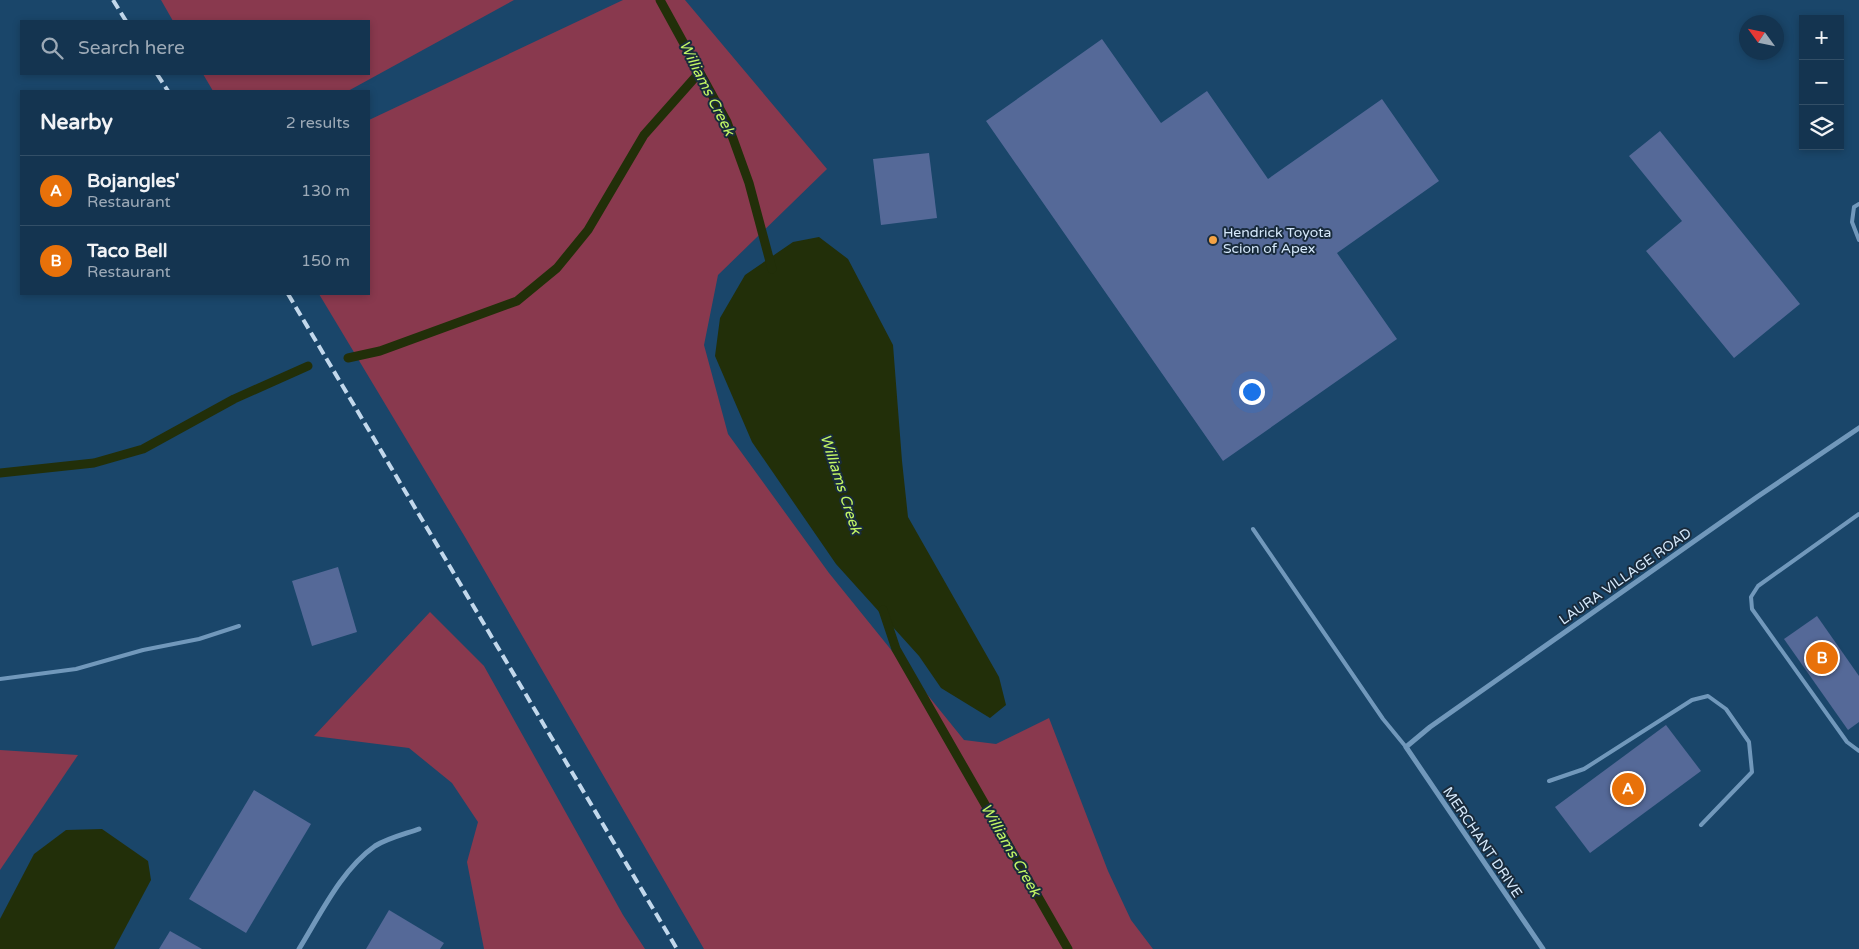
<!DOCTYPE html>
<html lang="en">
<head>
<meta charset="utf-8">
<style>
	:root { --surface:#143450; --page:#1d3c57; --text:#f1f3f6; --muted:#9daab7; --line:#334f67; --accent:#e797bd }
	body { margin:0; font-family:"Varela Round",sans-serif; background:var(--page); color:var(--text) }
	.controls { position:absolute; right:15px; top:15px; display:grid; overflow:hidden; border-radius:0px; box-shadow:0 2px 8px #0003 }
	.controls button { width:45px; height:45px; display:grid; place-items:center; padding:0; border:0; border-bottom:1px solid var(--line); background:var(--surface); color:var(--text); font:25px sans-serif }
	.compass { position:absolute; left:1739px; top:15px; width:45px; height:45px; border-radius:50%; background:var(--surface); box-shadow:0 2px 8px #0003; rotate:303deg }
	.you { position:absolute; left:1251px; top:391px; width:18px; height:18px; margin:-12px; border:4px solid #fff; border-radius:50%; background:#1a73e8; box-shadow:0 0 0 8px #1a73e833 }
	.badge { display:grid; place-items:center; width:32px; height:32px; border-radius:50%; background:var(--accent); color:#fff; font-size:16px; font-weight:700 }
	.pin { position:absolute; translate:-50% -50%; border:2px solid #fff; box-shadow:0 1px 5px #0006 }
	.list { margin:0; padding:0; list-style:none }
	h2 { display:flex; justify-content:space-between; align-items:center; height:65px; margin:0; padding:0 20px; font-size:21px }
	h2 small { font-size:16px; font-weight:400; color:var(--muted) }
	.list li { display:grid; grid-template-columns:32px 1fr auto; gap:15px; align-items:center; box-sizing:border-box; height:70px; padding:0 20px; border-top:1px solid var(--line) }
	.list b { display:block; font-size:19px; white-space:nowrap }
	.list p { margin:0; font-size:16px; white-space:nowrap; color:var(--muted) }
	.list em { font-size:16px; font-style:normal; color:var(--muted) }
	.icon { flex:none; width:28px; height:28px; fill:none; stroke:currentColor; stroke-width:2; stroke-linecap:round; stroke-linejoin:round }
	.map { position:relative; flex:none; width:1859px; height:949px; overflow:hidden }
	.search { position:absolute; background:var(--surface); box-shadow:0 2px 8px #0003; left:20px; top:20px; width:350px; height:55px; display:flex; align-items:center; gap:12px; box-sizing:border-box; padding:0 18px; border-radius:0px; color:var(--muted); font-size:19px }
	.panel { position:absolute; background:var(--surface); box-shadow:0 2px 8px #0003; left:20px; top:90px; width:350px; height:205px; border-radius:0px }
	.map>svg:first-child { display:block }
	.green { fill:#89394e }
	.water { fill:#222f09 }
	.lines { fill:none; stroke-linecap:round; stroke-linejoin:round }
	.stream { stroke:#222f09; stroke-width:9 }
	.building { fill:#556998 }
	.lane { stroke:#7198bb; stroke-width:4 }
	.street { stroke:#7198bb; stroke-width:5 }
	.rail { stroke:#c2d8ec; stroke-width:4; stroke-dasharray:10 5; stroke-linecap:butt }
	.poi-dot { fill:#f5a345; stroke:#192b3c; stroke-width:2 }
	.labels { text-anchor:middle; stroke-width:4; stroke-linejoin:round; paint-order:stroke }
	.poi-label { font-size:14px; fill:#d7eafc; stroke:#192b3c; text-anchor:start }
	.street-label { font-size:14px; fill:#d7eafc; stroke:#192b3c }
	.water-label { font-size:15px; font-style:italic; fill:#c3f765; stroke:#192b3c }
</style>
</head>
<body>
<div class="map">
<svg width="1859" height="949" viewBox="0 0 1859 949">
	<rect width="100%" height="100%" fill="#1a466a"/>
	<g class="green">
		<polygon points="161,0 514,0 348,91 213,91 203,74 369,74 369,21 173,21"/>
		<polygon points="623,0 685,0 827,169 718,275 704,345 728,434 829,573 964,740 996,744 1049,718 1108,871 1131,920 1153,949 704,949 465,537 319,294 369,294 369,120"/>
		<polygon points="430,612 484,666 623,915 645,949 484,949 467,862 478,822 452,783 409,748 314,736"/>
		<polygon points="0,750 78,755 0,870"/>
	</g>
	<g class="water">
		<polygon points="819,237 848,259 893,345 902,461 908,517 999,677 1006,705 990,718 941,688 919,656 836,564 752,442 715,356 720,318 745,275 793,242"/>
		<polygon points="102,829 148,861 151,880 114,949 0,949 0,919 34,854 66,830"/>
	</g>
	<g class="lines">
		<g class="stream">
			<polyline points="660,0 727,122 749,183 772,269"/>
			<polyline points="348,358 380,351 517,301 557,268 588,230 644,135 699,73"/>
			<polyline points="0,473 94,463 143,449 234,399 308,366"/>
			<polyline points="883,610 896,649 1068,949"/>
		</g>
	</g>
	<g class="building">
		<polygon points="1102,39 1161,123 1207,91 1268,179 1382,99 1439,181 1337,253 1397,339 1223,461 986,121"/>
		<polygon points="1660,131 1800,304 1734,358 1646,251 1682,221 1629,156"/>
		<polygon points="929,153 937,218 881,225 873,159"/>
		<polygon points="338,567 357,632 312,646 292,581"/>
		<polygon points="1817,616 1859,676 1859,722 1848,730 1784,639"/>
		<polygon points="1666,725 1701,771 1590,853 1555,807"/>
		<polygon points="254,790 311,824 246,933 189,899"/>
		<polygon points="389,910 444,943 440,949 366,949"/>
		<polygon points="170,931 202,949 159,949"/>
	</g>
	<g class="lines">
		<g class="lane">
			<polyline points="1859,204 1854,207 1852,222 1859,240"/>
			<polyline points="1859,514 1758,586 1751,597 1752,609 1847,742 1859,751"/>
			<polyline points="1253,529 1383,719 1406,747"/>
			<polyline points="0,679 76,669 143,650 199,639 239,626"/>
			<polyline points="1549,781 1584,769 1692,700 1708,696 1726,709 1749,742 1752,772 1701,825"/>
		</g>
		<g class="street">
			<path d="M299,949C320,915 342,869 375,846C388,838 405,834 419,829"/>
			<polyline points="1543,949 1406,747 1430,727 1757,497 1859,428"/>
		</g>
		<g class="rail">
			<polyline points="113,0 126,21"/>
			<polyline points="157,74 168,91"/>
			<polyline points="288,294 677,949"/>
		</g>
	</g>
	<circle class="poi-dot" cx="1213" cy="240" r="5"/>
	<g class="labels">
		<g class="poi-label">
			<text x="1223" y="237">Hendrick Toyota<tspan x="1223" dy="16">Scion of Apex</tspan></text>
		</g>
		<g class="street-label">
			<text transform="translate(1625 576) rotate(-35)" y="5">LAURA VILLAGE ROAD</text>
			<text transform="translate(1483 842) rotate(56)" y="5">MERCHANT DRIVE</text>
		</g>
		<g class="water-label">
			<text transform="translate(707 88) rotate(63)" y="5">Williams Creek</text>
			<text transform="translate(841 484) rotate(72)" y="5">Williams Creek</text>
			<text transform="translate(1011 850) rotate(60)" y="5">Williams Creek</text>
		</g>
	</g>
</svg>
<div class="controls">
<button>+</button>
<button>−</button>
<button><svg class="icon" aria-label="layers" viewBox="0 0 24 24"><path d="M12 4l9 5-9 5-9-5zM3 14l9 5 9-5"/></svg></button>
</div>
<svg class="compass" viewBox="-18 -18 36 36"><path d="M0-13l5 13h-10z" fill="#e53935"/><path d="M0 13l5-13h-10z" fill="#9daab7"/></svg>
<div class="you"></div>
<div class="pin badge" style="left:1628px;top:789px;background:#e8710a">A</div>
<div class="pin badge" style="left:1822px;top:658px;background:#e8710a">B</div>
<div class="search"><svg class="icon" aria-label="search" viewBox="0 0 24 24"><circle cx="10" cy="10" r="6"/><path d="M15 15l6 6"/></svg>Search here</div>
<section class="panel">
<h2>Nearby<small>2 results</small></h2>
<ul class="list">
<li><span class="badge" style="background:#e8710a">A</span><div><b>Bojangles'</b><p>Restaurant</p></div><em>130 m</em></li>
<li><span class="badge" style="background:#e8710a">B</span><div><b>Taco Bell</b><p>Restaurant</p></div><em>150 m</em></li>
</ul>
</section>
</div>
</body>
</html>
